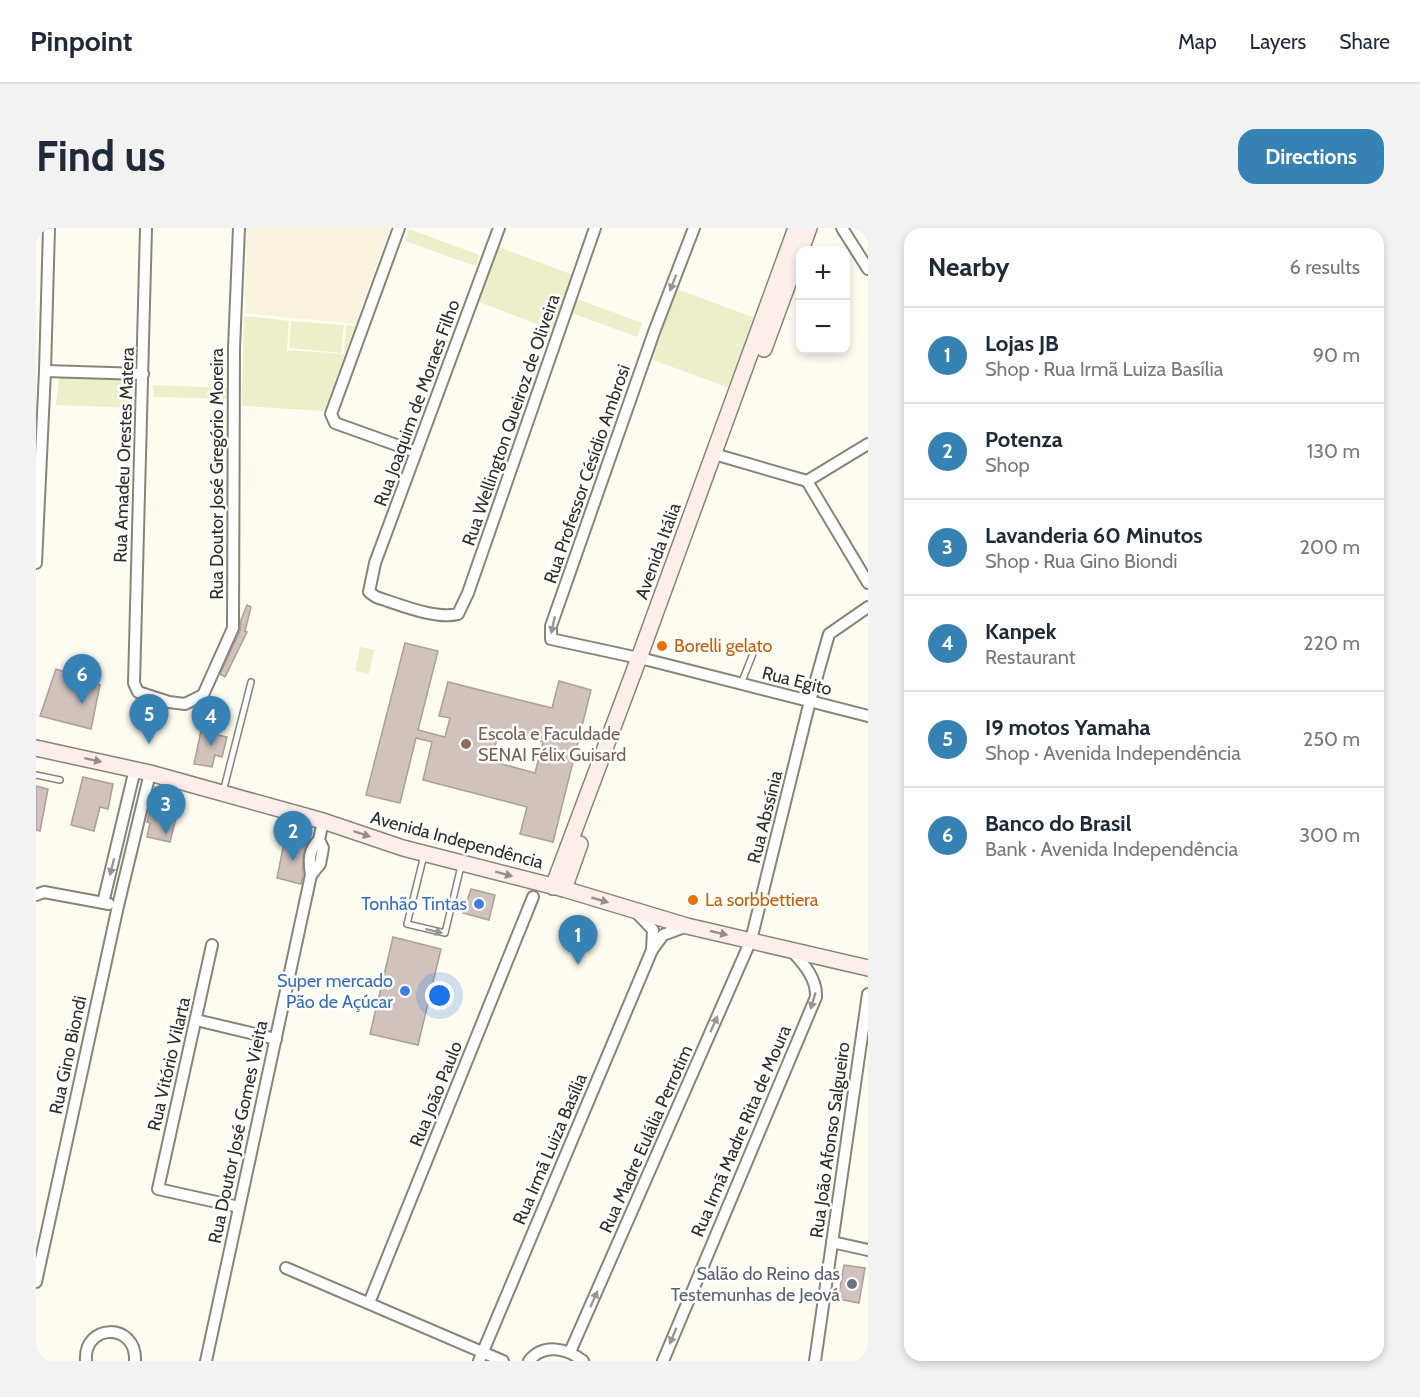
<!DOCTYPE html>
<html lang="en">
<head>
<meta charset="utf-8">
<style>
	:root { --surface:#fff; --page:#f2f2f3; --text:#1f2937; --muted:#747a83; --line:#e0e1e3; --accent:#3782b5 }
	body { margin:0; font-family:Cabin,sans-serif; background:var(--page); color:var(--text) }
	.controls { position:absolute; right:18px; top:18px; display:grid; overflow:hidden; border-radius:12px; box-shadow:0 3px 9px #0003 }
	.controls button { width:54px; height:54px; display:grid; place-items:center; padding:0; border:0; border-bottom:2px solid var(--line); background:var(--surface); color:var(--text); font:30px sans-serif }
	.you { position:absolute; left:404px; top:768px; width:21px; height:21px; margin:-15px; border:4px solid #fff; border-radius:50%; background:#1a73e8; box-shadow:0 0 0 9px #1a73e833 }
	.badge { display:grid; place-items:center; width:39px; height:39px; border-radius:50%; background:var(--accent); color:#fff; font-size:20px; font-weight:700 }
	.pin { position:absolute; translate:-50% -50px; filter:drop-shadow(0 2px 3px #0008) }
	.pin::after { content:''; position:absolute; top:32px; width:21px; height:18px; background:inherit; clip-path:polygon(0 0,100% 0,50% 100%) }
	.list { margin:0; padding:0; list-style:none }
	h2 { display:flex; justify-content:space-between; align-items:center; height:78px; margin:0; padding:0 24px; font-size:26px }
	h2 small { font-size:20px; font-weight:400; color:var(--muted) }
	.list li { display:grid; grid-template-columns:39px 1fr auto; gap:18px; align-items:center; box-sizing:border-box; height:96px; padding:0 24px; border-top:2px solid var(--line) }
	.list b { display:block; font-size:22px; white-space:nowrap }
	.list p { margin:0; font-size:20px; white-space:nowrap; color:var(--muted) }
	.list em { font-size:20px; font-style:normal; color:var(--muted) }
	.map { position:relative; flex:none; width:832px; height:1133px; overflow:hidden; border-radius:18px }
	header { display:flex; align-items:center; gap:36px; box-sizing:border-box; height:84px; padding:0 30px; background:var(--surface); border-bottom:2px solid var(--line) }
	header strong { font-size:28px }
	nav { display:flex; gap:33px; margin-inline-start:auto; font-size:21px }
	.intro { display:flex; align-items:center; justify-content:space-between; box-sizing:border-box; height:144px; padding:0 36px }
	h1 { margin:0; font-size:42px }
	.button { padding:15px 27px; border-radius:18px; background:var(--accent); color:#fff; font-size:21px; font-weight:700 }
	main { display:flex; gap:36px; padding:0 36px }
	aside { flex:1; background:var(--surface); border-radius:18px; box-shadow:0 3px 9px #0003 }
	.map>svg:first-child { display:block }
	.built { fill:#f9f2dd }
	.green { fill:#ecefc9 }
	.building { fill:#d1c2bd; stroke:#ad9e9a; stroke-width:1.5; fill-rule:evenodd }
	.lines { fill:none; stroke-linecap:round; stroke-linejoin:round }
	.service-casing { stroke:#888478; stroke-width:8 }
	.minor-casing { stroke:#888478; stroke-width:14 }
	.secondary-casing { stroke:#888478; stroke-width:18 }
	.service { stroke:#fff; stroke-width:5 }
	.minor { stroke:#fff; stroke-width:10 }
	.secondary { stroke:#fdeeec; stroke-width:15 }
	.oneway { fill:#989694 }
	.oneway2 { fill:#968e8a }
	.food-dot { fill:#e8710a; stroke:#fff; stroke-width:2 }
	.education-dot { fill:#8d6e63; stroke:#fff; stroke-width:2 }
	.shop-dot { fill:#3f7fe0; stroke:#fff; stroke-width:2 }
	.worship-dot { fill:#6b7280; stroke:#fff; stroke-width:2 }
	.labels { text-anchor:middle; stroke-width:5; stroke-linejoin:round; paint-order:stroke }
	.street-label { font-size:18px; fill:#302e29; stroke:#fff }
	.food-label { font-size:18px; fill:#c56008; stroke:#fff; text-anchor:start }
	.education-label { font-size:18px; fill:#785e54; stroke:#fff; text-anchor:start }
	.shop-label { font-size:18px; fill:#366cbe; stroke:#fff; text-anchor:end }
	.worship-label { font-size:18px; fill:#5b616d; stroke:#fff; text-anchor:end }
</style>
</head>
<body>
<header>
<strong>Pinpoint</strong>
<nav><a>Map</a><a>Layers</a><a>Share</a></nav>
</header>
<div class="intro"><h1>Find us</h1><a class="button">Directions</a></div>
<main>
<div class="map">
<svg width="832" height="1133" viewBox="0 0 832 1133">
	<rect width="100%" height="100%" fill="#fefbf0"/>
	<polygon class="built" points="211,0 354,0 319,96 209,85"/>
	<g class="green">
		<polygon points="373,1 443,27 439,38 369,13"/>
		<polygon points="463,19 537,47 517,102 443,74"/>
		<polygon points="641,61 719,90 693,160 615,131"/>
		<polygon points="541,71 606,95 601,109 536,85"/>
		<polygon points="208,88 253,93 251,122 308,126 310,97 319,98 288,183 206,178"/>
		<polygon points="255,93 308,97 305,125 253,120"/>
		<polygon points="23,148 95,151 96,180 20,177"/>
		<polygon points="117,157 193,160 192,171 118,169"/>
		<polygon points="324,419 338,422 333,446 319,443"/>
	</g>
	<g class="building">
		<polygon points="211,377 215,379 209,403 211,404 189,449 184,446 204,403 205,392"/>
		<path d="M369,415L402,423L382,502L409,509L414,490L403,488L412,454L516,480L523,453L555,462L517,614L484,606L491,579L387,552L396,514L380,510L364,575L330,567ZM463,503L507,514L499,545L455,533Z"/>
		<polygon points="20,441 64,457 55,501 4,488"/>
		<polygon points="165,503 191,509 186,529 179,527 176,539 158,536"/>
		<polygon points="47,549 77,556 72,581 64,579 58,603 35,597"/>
		<polygon points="0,558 12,561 4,603 0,602"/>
		<polygon points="119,559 146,566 134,614 111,609 114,595 111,594"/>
		<polygon points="249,610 271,615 267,628 267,647 265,656 241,650"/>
		<polygon points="435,661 459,667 453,692 427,685"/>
		<polygon points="357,709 405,721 382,817 334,806"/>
		<polygon points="808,1037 829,1040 823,1075 802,1071"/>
	</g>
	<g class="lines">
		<defs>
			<g id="service">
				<polyline points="705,456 720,418"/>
				<polyline points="0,547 24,552"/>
				<polyline points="187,564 215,454"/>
				<polyline points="388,627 371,696 409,705 425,638"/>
			</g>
			<g id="minor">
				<polyline points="110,0 98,455 102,464 133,474 149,476 167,467 197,400 198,120 203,0"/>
				<polyline points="363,0 295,186 299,195 380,224"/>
				<path d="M463,0L339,335L333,364L340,369C362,376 400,392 422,386L432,365L559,0"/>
				<polyline points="658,0 618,104 515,398 515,411 612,432 832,488"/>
				<polyline points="806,0 832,41"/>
				<polyline points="9,143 107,146"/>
				<polyline points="678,226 771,253"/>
				<polyline points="771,253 832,355"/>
				<polyline points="771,253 832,216"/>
				<polyline points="0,335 9,143 13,0"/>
				<polyline points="275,647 284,636 287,620 283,612 287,593"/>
				<polyline points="0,667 8,664 73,676"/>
				<polyline points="67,675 99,541"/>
				<polyline points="600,684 617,702 616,722"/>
				<polyline points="176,717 122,961 203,979"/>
				<polyline points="160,792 240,811"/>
				<polyline points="796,1014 832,1022"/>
				<polyline points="250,1040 467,1133"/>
				<polyline points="0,1054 82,678 114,545"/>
				<polyline points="333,1075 497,669"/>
				<polyline points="534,1124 715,712 774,473 793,406 832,379"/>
				<path d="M50,1133C47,1095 101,1094 99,1133"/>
				<path d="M170,1133L275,647C273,634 272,622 283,612"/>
				<polyline points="443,1133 616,722 627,707 651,698"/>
				<path d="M493,1133C507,1115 531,1120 547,1133"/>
				<path d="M627,1133L780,769C781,751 768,736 756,723"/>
				<polyline points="779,1133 832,766"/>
			</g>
			<g id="secondary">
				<polyline points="765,22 773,0"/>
				<polyline points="728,121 764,23"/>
				<polyline points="0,520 114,545 287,593 367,620 528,661 651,698 832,740"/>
				<polyline points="517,659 603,430 760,0"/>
				<polyline points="528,661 544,616"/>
			</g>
		</defs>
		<use href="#service" class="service-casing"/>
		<use href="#minor" class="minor-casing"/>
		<use href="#secondary" class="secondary-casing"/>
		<use href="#service" class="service"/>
		<use href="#minor" class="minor"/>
		<use href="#secondary" class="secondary"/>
	</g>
	<defs><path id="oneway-solid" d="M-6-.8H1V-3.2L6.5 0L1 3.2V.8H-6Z" transform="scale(1.5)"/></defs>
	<g class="oneway">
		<use href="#oneway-solid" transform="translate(637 55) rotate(111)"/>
		<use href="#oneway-solid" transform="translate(517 397) rotate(102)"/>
		<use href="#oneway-solid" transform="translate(76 639) rotate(104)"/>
		<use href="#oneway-solid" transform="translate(398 703) rotate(14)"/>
		<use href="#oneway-solid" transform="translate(777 773) rotate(107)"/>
		<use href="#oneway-solid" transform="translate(678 796) rotate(-66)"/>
		<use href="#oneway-solid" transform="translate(558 1071) rotate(-66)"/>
		<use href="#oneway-solid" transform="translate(637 1108) rotate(113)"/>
	</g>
	<g class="oneway2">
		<use href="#oneway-solid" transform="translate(57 532) rotate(12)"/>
		<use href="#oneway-solid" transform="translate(326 606) rotate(18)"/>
		<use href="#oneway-solid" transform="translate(468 646) rotate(15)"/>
		<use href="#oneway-solid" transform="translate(564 672) rotate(16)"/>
		<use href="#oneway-solid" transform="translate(683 705) rotate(13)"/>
	</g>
	<g class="food-dot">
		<circle cx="626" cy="418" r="6"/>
		<circle cx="657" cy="672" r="6"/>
	</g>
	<circle class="education-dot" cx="430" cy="516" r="6"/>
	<g class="shop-dot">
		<circle cx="443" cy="676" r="6"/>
		<circle cx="369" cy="763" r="6"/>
	</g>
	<circle class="worship-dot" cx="816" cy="1056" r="6"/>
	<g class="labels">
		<g class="street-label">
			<text transform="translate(381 175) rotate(-70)" y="6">Rua Joaquim de Moraes Filho</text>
			<text transform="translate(475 192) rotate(-71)" y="6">Rua Wellington Queiroz de Oliveira</text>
			<text transform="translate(88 227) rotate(-88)" y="6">Rua Amadeu Orestes Matera</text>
			<text transform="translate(181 246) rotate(-90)" y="6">Rua Doutor José Gregório Moreira</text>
			<text transform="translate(551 246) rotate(-71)" y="6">Rua Professor Césídio Ambrosi</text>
			<text transform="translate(622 323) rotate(-70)" y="6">Avenida Itália</text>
			<text transform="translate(761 453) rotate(14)" y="6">Rua Egito</text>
			<text transform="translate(729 589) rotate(-76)" y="6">Rua Abssínia</text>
			<text transform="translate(421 612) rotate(15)" y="6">Avenida Independência</text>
			<text transform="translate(32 827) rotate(-78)" y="6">Rua Gino Biondi</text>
			<text transform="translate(133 836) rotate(-77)" y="6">Rua Vitório Vilarta</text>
			<text transform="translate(400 866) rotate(-68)" y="6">Rua João Paulo</text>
			<text transform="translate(705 903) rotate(-67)" y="6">Rua Irmã Madre Rita de Moura</text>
			<text transform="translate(202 904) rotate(-78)" y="6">Rua Doutor José Gomes Vieita</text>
			<text transform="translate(610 911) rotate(-66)" y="6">Rua Madre Eulália Perrotim</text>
			<text transform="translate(794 912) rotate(-82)" y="6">Rua João Afonso Salgueiro</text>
			<text transform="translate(514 921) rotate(-67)" y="6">Rua Irmã Luiza Basília</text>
		</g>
		<g class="food-label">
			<text x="638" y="424">Borelli gelato</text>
			<text x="669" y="678">La sorbbettiera</text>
		</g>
		<g class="education-label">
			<text x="442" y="512">Escola e Faculdade<tspan x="442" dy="21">SENAI Félix Guisard</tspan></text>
		</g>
		<g class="shop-label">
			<text x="431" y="682">Tonhão Tintas</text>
			<text x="357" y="759">Super mercado<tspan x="357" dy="21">Pão de Açúcar</tspan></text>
		</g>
		<g class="worship-label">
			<text x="804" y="1052">Salão do Reino das<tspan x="804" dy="21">Testemunhas de Jeová</tspan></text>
		</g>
	</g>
</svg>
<div class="controls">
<button>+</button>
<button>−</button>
</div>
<div class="you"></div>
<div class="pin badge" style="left:542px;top:737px">1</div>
<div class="pin badge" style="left:257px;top:633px">2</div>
<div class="pin badge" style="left:130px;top:606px">3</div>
<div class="pin badge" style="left:175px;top:518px">4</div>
<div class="pin badge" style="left:113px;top:516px">5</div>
<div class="pin badge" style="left:46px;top:476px">6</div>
</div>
<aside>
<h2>Nearby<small>6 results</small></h2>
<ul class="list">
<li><span class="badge">1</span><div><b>Lojas JB</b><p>Shop · Rua Irmã Luiza Basília</p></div><em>90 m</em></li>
<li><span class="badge">2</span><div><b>Potenza</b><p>Shop</p></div><em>130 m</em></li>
<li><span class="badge">3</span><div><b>Lavanderia 60 Minutos</b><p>Shop · Rua Gino Biondi</p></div><em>200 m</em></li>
<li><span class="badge">4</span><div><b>Kanpek</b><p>Restaurant</p></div><em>220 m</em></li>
<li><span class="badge">5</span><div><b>I9 motos Yamaha</b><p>Shop · Avenida Independência</p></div><em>250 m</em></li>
<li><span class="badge">6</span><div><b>Banco do Brasil</b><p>Bank · Avenida Independência</p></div><em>300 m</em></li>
</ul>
</aside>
</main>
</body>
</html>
